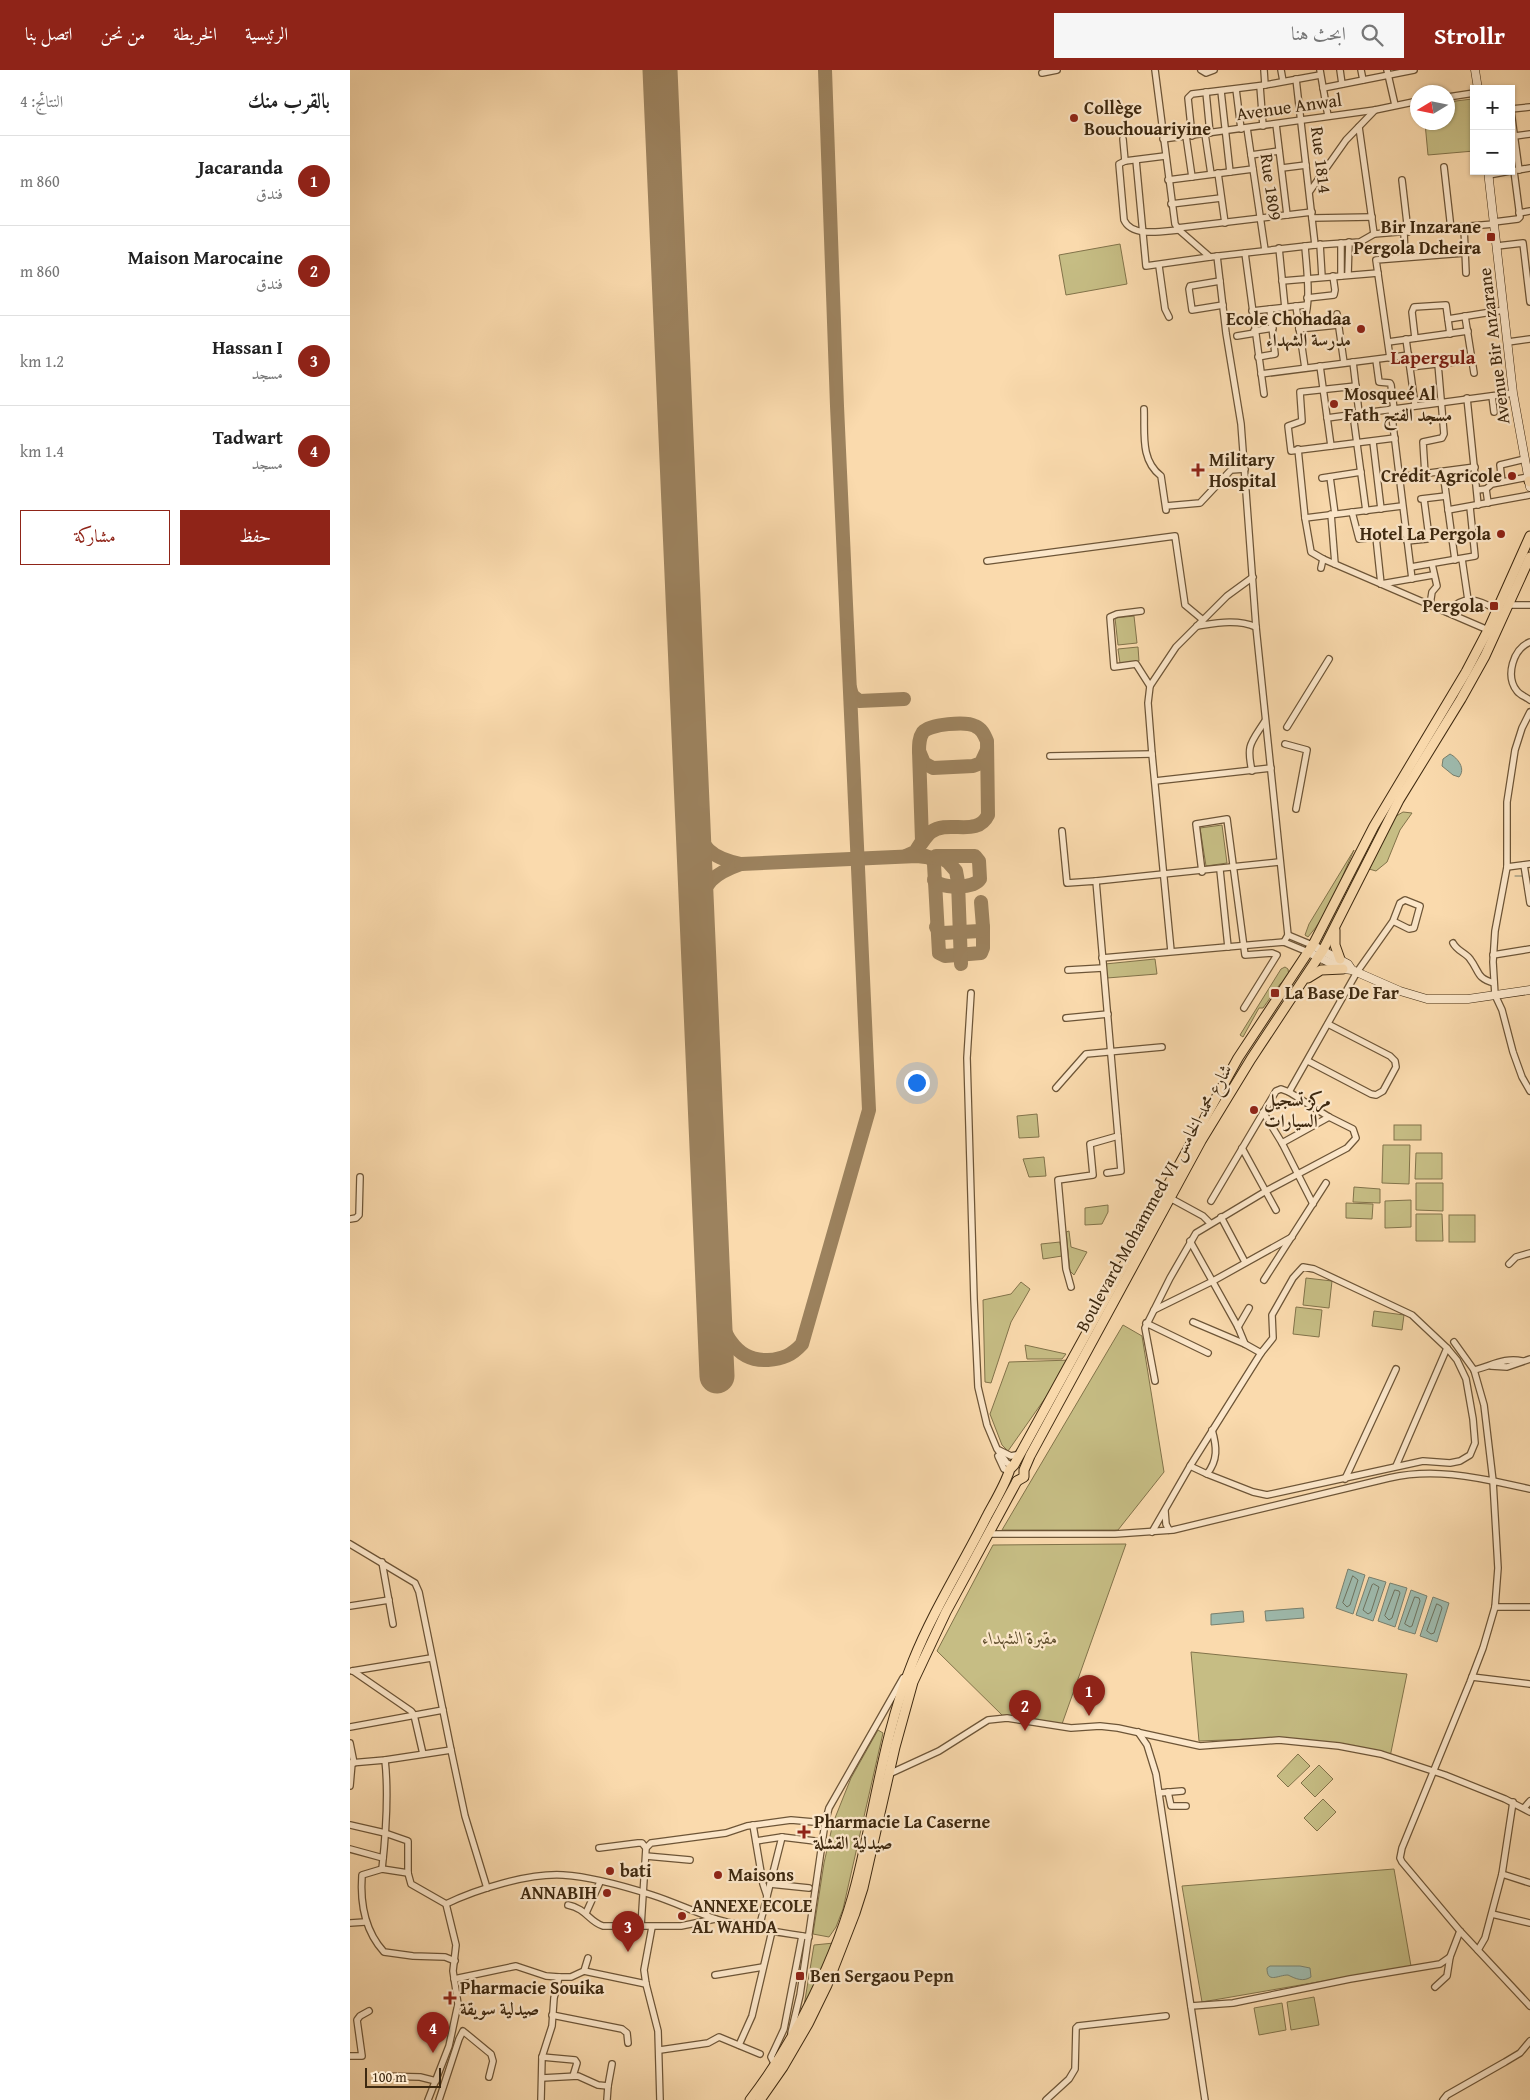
<!DOCTYPE html>
<html lang="ar">
<head>
<meta charset="utf-8">
<style>
	:root { --surface:#fff; --page:#f6f6f6; --text:#222; --muted:#767676; --line:#e0e0e0; --accent:#8f2418 }
	body { margin:0; font-family:"Gentium Book Plus",Amiri,serif; background:var(--page); color:var(--text); direction:rtl }
	.controls { position:absolute; right:15px; top:15px; display:grid; overflow:hidden; border-radius:0px; box-shadow:0 1px 4px #0004 }
	.controls button { width:45px; height:45px; display:grid; place-items:center; padding:0; border:0; border-bottom:1px solid var(--line); background:var(--surface); color:var(--text); font:25px sans-serif }
	.compass { position:absolute; left:1060px; top:15px; width:45px; height:45px; border-radius:50%; background:var(--surface); box-shadow:0 1px 4px #0004; rotate:260deg }
	.scale { position:absolute; left:15px; bottom:12px; width:76px; box-sizing:border-box; padding-left:5px; border:2px solid #3e2910; border-top:0; font-size:14px; line-height:18px; white-space:nowrap; color:#3e2910; -webkit-text-stroke:4px #fce7ca; paint-order:stroke }
	.you { position:absolute; left:566px; top:1012px; width:18px; height:18px; margin:-12px; border:4px solid #fff; border-radius:50%; background:#1a73e8; box-shadow:0 0 0 8px #1a73e833 }
	.badge { display:grid; place-items:center; width:32px; height:32px; border-radius:50%; background:var(--accent); color:#fff; font-size:16px; font-weight:700 }
	.pin { position:absolute; translate:-50% -41px; filter:drop-shadow(0 1px 2px #0008) }
	.pin::after { content:''; position:absolute; top:26px; width:18px; height:15px; background:inherit; clip-path:polygon(0 0,100% 0,50% 100%) }
	.list { margin:0; padding:0; list-style:none }
	h2 { display:flex; justify-content:space-between; align-items:center; height:65px; margin:0; padding:0 20px; font-size:21px }
	h2 small { font-size:16px; font-weight:400; color:var(--muted) }
	.list li { display:grid; grid-template-columns:32px 1fr auto; gap:15px; align-items:center; box-sizing:border-box; height:90px; padding:0 20px; border-top:1px solid var(--line) }
	.list b { display:block; font-size:19px; white-space:nowrap }
	.list p { margin:0; font-size:16px; white-space:nowrap; color:var(--muted) }
	.list em { font-size:16px; font-style:normal; color:var(--muted) }
	.actions { display:flex; gap:10px; padding:15px 20px }
	.actions a { flex:1; padding:11px 0; border:1px solid var(--accent); border-radius:0px; text-align:center; font-size:18px; color:var(--accent) }
	.actions .main { background:var(--accent); color:#fff }
	.icon { flex:none; width:28px; height:28px; fill:none; stroke:currentColor; stroke-width:2; stroke-linecap:round; stroke-linejoin:round }
	.map { position:relative; flex:none; width:1180px; height:2030px; overflow:hidden; direction:ltr }
	header { display:flex; align-items:center; gap:30px; box-sizing:border-box; height:70px; padding:0 25px; background:var(--accent); color:#fff }
	header strong { font-size:24px }
	nav { display:flex; gap:28px; margin-inline-start:auto; font-size:18px }
	.search { width:350px; height:45px; background:var(--page); display:flex; align-items:center; gap:12px; box-sizing:border-box; padding:0 18px; border-radius:0px; color:var(--muted); font-size:19px }
	main { display:flex }
	aside { flex:1; background:var(--surface) }
	.map>svg:first-child { display:block }
	.green { fill:#c6bd84; stroke:#82734a }
	.water { fill:#9ebaad; stroke:#78806e }
	.lines { fill:none; stroke-linecap:round; stroke-linejoin:round }
	.shore { stroke:#6e725e; stroke-width:1 }
	.stream { stroke:#78806e; stroke-width:1 }
	.taxiway { stroke:#9c825e; stroke-width:14 }
	.runway { stroke:#9c825e; stroke-width:35 }
	.street-casing { stroke:#6d5537; stroke-width:8 }
	.secondary-casing { stroke:#3e2910; stroke-width:9 }
	.primary-casing { stroke:#3e2910; stroke-width:11 }
	.street { stroke:#fce7ca; stroke-width:5.5 }
	.secondary { stroke:#fce7ca; stroke-width:8 }
	.primary { stroke:#fadaad; stroke-width:9 }
	.poi-dot { fill:#8f2418; stroke:#fce7ca; stroke-width:2 }
	.labels { text-anchor:middle; stroke-width:4.5; stroke-linejoin:round; paint-order:stroke }
	.street-label { font-size:18px; fill:#3e2910; stroke:#fce7ca }
	.poi-label { font-size:18px; font-weight:bold; fill:#3e2910; stroke:#fce7ca; text-anchor:start }
	.park-label { font-size:18px; font-style:italic; fill:#604e2d; stroke:#fce7ca }
	.neighbourhood-label { font-size:19px; font-weight:bold; fill:#7a1f14; stroke:#fce7ca }
</style>
</head>
<body>
<header>
<strong>Strollr</strong>
<div class="search"><svg class="icon" aria-label="search" viewBox="0 0 24 24"><circle cx="10" cy="10" r="6"/><path d="M15 15l6 6"/></svg>ابحث هنا</div>
<nav><a>الرئيسية</a><a>الخريطة</a><a>من نحن</a><a>اتصل بنا</a></nav>
</header>
<main>
<div class="map">
<svg width="1180" height="2030" viewBox="0 0 1180 2030">
	<rect width="100%" height="100%" fill="#fadaad"/>
	<filter id="stains"><feTurbulence type="fractalNoise" baseFrequency=".004" numOctaves="4"/><feColorMatrix values="0 0 0 0 .2 0 0 0 0 .09 0 0 0 0 .02 0 0 0 .5 -.17"/></filter>
	<radialGradient id="worn" r=".72"><stop offset=".6" stop-color="#630" stop-opacity="0"/><stop offset="1" stop-color="#630" stop-opacity=".3"/></radialGradient>
	<g class="green">
		<polygon points="1122,29 1124,81 1078,85 1075,53 1098,52 1098,32"/>
		<polygon points="770,174 777,214 716,225 709,185"/>
		<polygon points="784,546 787,573 768,575 765,548"/>
		<polygon points="788,577 789,591 770,593 768,579"/>
		<polygon points="1053,742 1062,743 1050,760 1037,792 1026,801 1019,799 1043,748"/>
		<polygon points="872,755 877,793 856,796 850,758"/>
		<path d="M1004,780C991,808 979,844 958,867L955,865L959,854Z"/>
		<polygon points="805,889 807,904 757,908 755,894"/>
		<polygon points="935,897 938,899 939,906 930,914 913,938 909,938 893,967 890,965 931,899"/>
		<polygon points="687,1044 689,1067 669,1068 667,1046"/>
		<rect x="1044" y="1055" width="27" height="15"/>
		<polygon points="1033,1075 1060,1075 1059,1114 1032,1113"/>
		<polygon points="1066,1083 1092,1083 1092,1109 1065,1109"/>
		<polygon points="694,1087 696,1106 679,1107 673,1089"/>
		<polygon points="1066,1113 1093,1113 1093,1141 1066,1140"/>
		<polygon points="1004,1117 1030,1119 1030,1133 1003,1132"/>
		<polygon points="1061,1130 1061,1157 1035,1158 1035,1131"/>
		<polygon points="996,1133 1023,1134 1022,1149 996,1148"/>
		<polygon points="758,1135 758,1142 752,1154 735,1155 735,1138"/>
		<polygon points="1066,1144 1092,1144 1093,1171 1066,1171"/>
		<rect x="1099" y="1145" width="26" height="27"/>
		<polygon points="719,1161 721,1177 737,1182 724,1205 720,1201 716,1162"/>
		<polygon points="710,1172 712,1186 693,1189 691,1174"/>
		<polygon points="956,1208 982,1211 979,1238 953,1235"/>
		<polygon points="671,1212 680,1219 661,1252 641,1313 635,1312 633,1230 661,1224"/>
		<polygon points="946,1237 972,1240 969,1267 943,1264"/>
		<polygon points="1024,1241 1054,1245 1052,1260 1022,1256"/>
		<polygon points="773,1255 792,1266 814,1402 768,1460 652,1460"/>
		<polygon points="675,1275 716,1284 712,1289 677,1289"/>
		<polygon points="722,1290 658,1381 652,1375 640,1344 659,1292"/>
		<polygon points="776,1474 712,1654 654,1647 587,1581 643,1475"/>
		<polygon points="841,1582 1057,1604 1040,1687 927,1668 849,1671"/>
		<polygon points="528,1660 533,1663 493,1839 486,1857 479,1867 463,1864 474,1793 483,1753 501,1708"/>
		<polygon points="948,1684 960,1696 938,1717 927,1706"/>
		<polygon points="969,1695 983,1709 965,1727 951,1713"/>
		<polygon points="973,1729 986,1742 967,1761 954,1748"/>
		<polygon points="1044,1799 1061,1896 852,1932 832,1816"/>
		<polygon points="484,1873 454,1936 464,1875"/>
		<polygon points="964,1927 969,1955 941,1960 937,1932"/>
		<polygon points="932,1933 936,1960 909,1965 904,1938"/>
	</g>
	<g class="water">
		<path d="M1100,684C1108,688 1116,699 1109,707L1103,705L1092,696L1093,689Z"/>
		<polygon points="998,1499 1015,1505 1003,1544 986,1538"/>
		<polygon points="1019,1507 1036,1512 1023,1551 1006,1545"/>
		<polygon points="1040,1513 1057,1518 1045,1557 1028,1551"/>
		<polygon points="1061,1520 1077,1526 1065,1564 1048,1559"/>
		<polygon points="1083,1527 1099,1533 1087,1572 1070,1566"/>
		<polygon points="953,1538 954,1548 916,1551 915,1541"/>
		<polygon points="893,1541 894,1552 861,1555 861,1544"/>
		<path d="M920,1896H950L960,1898L961,1907C953,1912 946,1909 938,1905C928,1905 917,1914 917,1898Z"/>
	</g>
	<g class="lines">
		<g class="shore">
			<polygon points="1003,1506 1008,1510 1000,1535 997,1537 993,1533"/>
			<polygon points="1024,1514 1029,1517 1021,1542 1018,1544 1013,1540 1022,1515"/>
			<polygon points="1045,1520 1049,1521 1050,1523 1042,1548 1039,1550 1035,1546"/>
			<polygon points="1065,1527 1069,1528 1070,1531 1062,1556 1060,1557 1055,1554"/>
			<polygon points="1087,1534 1091,1536 1092,1538 1084,1563 1081,1564 1077,1561"/>
		</g>
		<polyline class="stream" points="1165,806 1174,806"/>
		<g class="taxiway">
			<polyline points="500,618 502,625 509,631 554,629"/>
			<polyline points="569,681 574,693 583,698 623,696 631,693 637,680"/>
			<path d="M343,748C351,778 361,788 391,794C363,804 354,812 347,842"/>
			<path d="M556,786L565,782L572,771L569,681C569,674 569,668 573,662C580,654 616,651 625,656C632,659 634,664 637,671L638,745C627,768 599,749 581,762C577,765 574,770 571,774"/>
			<polyline points="576,786 583,790 584,794 589,883 595,886 631,883 633,878 633,857"/>
			<polyline points="391,794 567,786 593,789 598,792 606,801 608,812 611,894"/>
			<path d="M584,810C591,819 624,819 630,809L629,791L625,786H586"/>
			<polyline points="586,857 589,862 593,863 630,861 633,857 631,832"/>
			<path d="M364,1230C372,1259 383,1292 418,1290C433,1289 442,1285 452,1274L519,1040L487,336L475,0"/>
		</g>
		<polyline class="runway" points="310,0 367,1306"/>
		<defs>
			<g id="street">
				<polyline points="805,0 825,154 829,160 860,187 965,175 1010,172 1024,164 1144,154"/>
				<polyline points="851,0 856,3 864,0"/>
				<polyline points="914,0 915,15"/>
				<polyline points="931,0 933,11"/>
				<polyline points="970,0 978,46"/>
				<polyline points="990,0 992,14"/>
				<polyline points="1011,0 1013,10"/>
				<polyline points="1037,0 1045,35"/>
				<polyline points="692,3 707,0"/>
				<polyline points="946,9 965,175"/>
				<polyline points="910,16 913,56"/>
				<polyline points="973,18 1064,0"/>
				<polyline points="886,19 891,59"/>
				<polyline points="871,21 880,102"/>
				<polyline points="856,22 860,63"/>
				<polyline points="1098,27 1124,23"/>
				<polyline points="1161,39 1180,37"/>
				<polyline points="1161,41 1169,100"/>
				<polyline points="926,54 937,145"/>
				<polyline points="1009,57 1024,164"/>
				<polyline points="897,58 915,180"/>
				<polyline points="855,64 861,104"/>
				<polyline points="836,66 842,107"/>
				<polyline points="842,66 838,28 842,24 915,15 970,5"/>
				<polyline points="1165,66 1180,64"/>
				<polyline points="773,69 775,91"/>
				<polyline points="813,69 1025,40 1068,31"/>
				<polyline points="901,85 929,81"/>
				<path d="M815,86L775,91L769,94L774,150C782,168 814,161 829,160"/>
				<polyline points="786,90 796,196 860,187"/>
				<polyline points="1094,97 1101,159"/>
				<polyline points="932,98 956,95"/>
				<polyline points="1167,100 1180,98"/>
				<polyline points="868,103 875,153"/>
				<polyline points="1139,105 1160,101"/>
				<polyline points="818,110 903,99"/>
				<polyline points="1052,110 1058,162"/>
				<polyline points="960,121 996,70 1025,40"/>
				<polyline points="821,134 871,128"/>
				<polyline points="1169,143 1180,141"/>
				<polyline points="962,148 1022,147"/>
				<polyline points="1144,152 1168,149 1170,147 1164,101"/>
				<polyline points="1114,157 1116,203"/>
				<polyline points="827,158 962,142"/>
				<polyline points="1054,162 1055,186"/>
				<polyline points="991,173 991,206"/>
				<polyline points="970,174 972,207"/>
				<polyline points="1147,176 1173,173 1180,232"/>
				<polyline points="929,178 935,238"/>
				<polyline points="895,183 914,324"/>
				<polyline points="867,186 876,263 891,354 906,557 938,865 934,872"/>
				<polyline points="809,196 815,239 819,247"/>
				<polyline points="998,205 999,172"/>
				<polyline points="870,211 840,216 839,219 842,240 873,235"/>
				<polyline points="932,211 1028,203"/>
				<polyline points="957,228 984,225 985,220 983,206"/>
				<polyline points="946,236 955,298"/>
				<polyline points="902,241 957,235"/>
				<polyline points="987,244 994,293"/>
				<polyline points="1115,246 1124,303"/>
				<polyline points="1098,249 1154,240"/>
				<path d="M949,258C964,244 956,195 955,176"/>
				<polyline points="949,259 988,255"/>
				<polyline points="904,261 923,258"/>
				<polyline points="887,266 905,263"/>
				<polyline points="1065,268 1062,242 1064,237 1096,235 1100,264"/>
				<polyline points="1056,269 1065,335"/>
				<polyline points="1038,272 1118,261"/>
				<polyline points="1158,272 1180,269"/>
				<polyline points="908,287 925,284 920,239"/>
				<polyline points="1040,288 1026,190 1115,183"/>
				<polyline points="1026,290 1029,312 1040,313 1041,315 1044,339"/>
				<polyline points="1003,292 1009,343"/>
				<polyline points="970,296 981,376"/>
				<polyline points="1060,297 1122,290"/>
				<polyline points="911,304 1059,285"/>
				<polyline points="1006,316 950,322 952,351 938,356 941,381 1045,368"/>
				<polyline points="1142,326 1144,342"/>
				<polyline points="1117,328 1128,435"/>
				<path d="M794,339C795,363 790,390 811,406L816,440"/>
				<polyline points="1041,339 1062,509"/>
				<polyline points="1003,344 1016,441"/>
				<polyline points="977,348 1163,323"/>
				<polyline points="1023,372 1031,439"/>
				<polyline points="948,379 955,448 961,482 973,489 1138,560"/>
				<polyline points="1093,402 1105,490"/>
				<polyline points="1075,404 1073,372 1092,368 1094,364 1088,294"/>
				<polyline points="980,407 985,444"/>
				<polyline points="1049,407 1125,397"/>
				<polyline points="972,408 1011,402"/>
				<polyline points="1152,412 1150,395 1175,389"/>
				<polyline points="1136,419 1138,433"/>
				<polyline points="1127,420 1136,419 1142,414 1178,407"/>
				<polyline points="1071,429 1096,426"/>
				<polyline points="816,436 850,433 881,400 895,399"/>
				<polyline points="1098,440 1180,425"/>
				<polyline points="1002,442 1009,469 1056,463"/>
				<polyline points="981,444 985,494"/>
				<polyline points="955,448 1052,436"/>
				<polyline points="1026,467 1031,514"/>
				<polyline points="1057,471 1077,469 1079,467 1074,429"/>
				<polyline points="1112,489 1118,530"/>
				<polyline points="637,491 825,466 835,535 853,550"/>
				<polyline points="1061,497 1125,486 1120,437"/>
				<polyline points="971,498 973,489"/>
				<polyline points="1031,514 1083,505"/>
				<polyline points="1080,535 1082,522 1087,516 1082,494"/>
				<polyline points="1159,535 1180,535"/>
				<polyline points="791,541 767,544 760,547 764,597 786,594 800,616"/>
				<path d="M1097,542C1114,524 1128,529 1147,540"/>
				<path d="M847,556C867,553 887,549 906,557"/>
				<path d="M1180,572C1163,579 1155,606 1167,621C1170,625 1176,627 1180,630"/>
				<polyline points="1180,642 1172,658 1165,680 1157,732 1157,797 1145,861 1143,892 1145,925 1152,940 1163,982 1172,1007 1180,1021"/>
				<polyline points="937,657 979,589"/>
				<polyline points="935,674 957,680 946,739"/>
				<polyline points="700,686 802,684"/>
				<path d="M902,701C896,674 901,673 915,651"/>
				<polyline points="805,711 921,698"/>
				<polyline points="712,761 717,813 746,811 768,1066 740,1074 743,1105 708,1110 716,1199 721,1217"/>
				<polyline points="1174,795 1180,833"/>
				<polyline points="1157,797 1180,794"/>
				<polyline points="870,800 878,877"/>
				<polyline points="852,802 846,754 877,749 895,885 922,883 927,885 894,938"/>
				<polyline points="746,811 929,792"/>
				<polyline points="938,865 962,875"/>
				<path d="M1103,873C1107,881 1116,883 1120,889C1130,902 1126,908 1144,913"/>
				<polyline points="821,881 802,684 798,633 800,616 826,577 877,526 903,507"/>
				<polyline points="1143,885 1180,879"/>
				<polyline points="752,888 934,872 958,882"/>
				<polyline points="718,900 753,898"/>
				<polyline points="621,923 617,988 624,1229 628,1317 637,1355 647,1379 657,1393 663,1396"/>
				<polyline points="716,948 758,944"/>
				<polyline points="958,991 1021,1024 1026,1025 1033,1021 1046,997 1045,991 1040,986 978,954"/>
				<polyline points="706,1018 736,984 812,977"/>
				<polyline points="913,1042 932,1073 963,1134"/>
				<polyline points="932,1073 979,1047"/>
				<polyline points="892,1078 926,1140"/>
				<polyline points="757,1103 771,1101 768,1066"/>
				<polyline points="820,1128 853,1146 860,1153"/>
				<polyline points="861,1131 926,1021 931,1019 939,1022 1007,902 1043,851 1050,833 1055,830 1070,836 1064,858 1059,859 1043,851"/>
				<polyline points="871,1147 895,1192"/>
				<polyline points="0,1149 6,1148 9,1145 10,1107"/>
				<polyline points="840,1171 888,1257 895,1274"/>
				<polyline points="1159,1194 1166,1187 1180,1183"/>
				<polyline points="914,1210 976,1113"/>
				<polyline points="804,1240 863,1211 942,1167"/>
				<polyline points="796,1253 858,1283"/>
				<polyline points="888,1257 899,1238"/>
				<polyline points="1141,1296 1157,1297 1180,1289"/>
				<path d="M1124,1300C1141,1296 1155,1287 1172,1291"/>
				<polyline points="805,1311 795,1258 820,1208 846,1163 916,1121 997,1078 1006,1068 1003,1059 979,1047 939,1022"/>
				<polyline points="649,1380 661,1386 670,1384"/>
				<polyline points="648,1386 654,1399 659,1401"/>
				<path d="M840,1396L857,1404C868,1390 867,1377 862,1360"/>
				<polyline points="1046,1396 1097,1278"/>
				<polyline points="857,1404 903,1422 917,1425 1073,1391 1100,1393 1110,1391 1120,1385 1125,1373 1123,1349 1116,1309 1107,1290 1097,1278 1062,1245 964,1199 953,1197 943,1208 926,1238 922,1245 923,1268 911,1283"/>
				<polyline points="995,1409 1046,1299"/>
				<polyline points="1180,1419 1143,1411 1148,1498 1145,1537 1133,1578 1120,1612 1052,1778 1050,1788 1052,1792 1110,1861 1180,1936"/>
				<polyline points="815,1441 816,1454 819,1460"/>
				<polyline points="802,1462 840,1396 911,1283 895,1274 843,1252"/>
				<path d="M638,1464H765L823,1460L1039,1408C1075,1400 1107,1404 1143,1411L1134,1335L1124,1300L1104,1272"/>
				<polyline points="0,1474 65,1513 69,1522 101,1680 35,1690 0,1693"/>
				<polyline points="32,1492 43,1554"/>
				<polyline points="0,1536 39,1530"/>
				<polyline points="1145,1537 1180,1537"/>
				<polyline points="2,1601 81,1588"/>
				<polyline points="3,1601 61,1641 64,1645 73,1684"/>
				<polyline points="1122,1607 1180,1614"/>
				<polyline points="0,1657 93,1640"/>
				<polyline points="788,1662 797,1675 806,1704 855,2030"/>
				<polyline points="0,1673 4,1693"/>
				<polyline points="101,1680 115,1746 137,1818"/>
				<polyline points="539,1704 589,1681 638,1650 657,1648 721,1658 750,1656 768,1658 850,1676 929,1670 989,1676 1031,1684 1095,1705 1155,1729 1180,1742"/>
				<polyline points="0,1716 2,1693"/>
				<polyline points="818,1722 821,1736 836,1736"/>
				<polyline points="809,1723 832,1721"/>
				<polyline points="1174,1738 1180,1731"/>
				<polyline points="0,1755 35,1763 58,1771 58,1803 61,1814 96,1834 106,1875 103,1901 108,1934 99,1976 78,2030"/>
				<polyline points="403,1755 413,1814 417,1826"/>
				<polyline points="406,1771 432,1767 465,1771"/>
				<polyline points="249,1778 288,1773 292,1773 296,1778"/>
				<polyline points="0,1779 33,1788"/>
				<polyline points="296,1786 340,1790"/>
				<path d="M32,1799C36,1763 39,1726 35,1690"/>
				<path d="M58,1803L32,1799L12,1805C10,1833 14,1860 34,1882L63,1886L95,1887L105,1891"/>
				<polyline points="1152,1804 1180,1813"/>
				<polyline points="420,1814 459,1818"/>
				<path d="M96,1834C127,1819 179,1803 213,1805C243,1807 274,1816 302,1825C324,1832 344,1842 366,1849C396,1858 428,1862 459,1867"/>
				<path d="M218,1835C237,1839 238,1851 253,1856H331L365,1849"/>
				<polyline points="236,1843 250,1812"/>
				<polyline points="1142,1844 1180,1853"/>
				<polyline points="0,1853 15,1852"/>
				<polyline points="291,1856 296,1778 301,1773 376,1763 397,1756 441,1750 475,1753"/>
				<polyline points="302,1857 294,1900 296,1914 308,1961 310,2030"/>
				<polyline points="409,1858 432,1767"/>
				<polyline points="1128,1880 1135,1868 1152,1804 1163,1732"/>
				<polyline points="234,1901 296,1914"/>
				<polyline points="365,1905 413,1897"/>
				<polyline points="104,1909 166,1896 196,1906 209,1907 221,1907 234,1901 238,1888"/>
				<polyline points="1085,1917 1097,1906 1100,1887"/>
				<polyline points="841,1936 883,1933 1000,1909 1090,1894 1100,1887 1110,1861"/>
				<polyline points="202,1945 272,1959 277,1963 278,1973"/>
				<polyline points="441,1963 450,1925 475,1753 479,1738 553,1608"/>
				<polyline points="389,1975 402,1946 422,1861"/>
				<polyline points="310,1980 358,1973 369,1967 410,1984"/>
				<polyline points="0,1986 12,1986 7,1950 10,1946 19,1941"/>
				<polyline points="192,1987 225,1990 227,1993 223,2006"/>
				<polyline points="425,1995 421,1987 434,1959 452,1866"/>
				<polyline points="29,2006 70,2007 86,2011"/>
				<polyline points="192,2008 228,2006 248,2015 258,2016 262,1994"/>
				<polyline points="89,2030 109,1969 113,1961 141,1984 143,1991 139,2007"/>
				<polyline points="191,2030 192,1987 202,1956 204,1928 209,1907"/>
				<polyline points="257,2030 258,2016"/>
				<polyline points="696,2030 719,2009 725,1999 726,1958 728,1956 816,1946"/>
				<polyline points="1093,2030 1097,2025 1155,1992 1170,1983 1180,1971"/>
			</g>
			<g id="secondary">
				<polyline points="1125,0 1128,19"/>
				<polyline points="1138,101 1163,323 1180,417"/>
				<polyline points="962,875 998,894 1002,900"/>
				<polyline points="958,882 993,899 1002,900 1050,921 1077,929 1118,929 1180,920"/>
			</g>
			<g id="primary">
				<polyline points="1179,411 1180,412"/>
				<polyline points="985,860 985,875 990,889"/>
				<polyline points="958,908 971,900 993,899"/>
				<polyline points="667,1411 674,1407 674,1400 680,1386 851,1071 901,989 973,880 1049,730 1111,629 1135,586 1180,487"/>
				<path d="M400,2030C445,1972 488,1885 506,1814C525,1740 534,1662 563,1591C583,1541 613,1494 637,1446C645,1431 655,1415 660,1399L664,1395L888,988L964,873L1024,756L1116,602L1138,560L1180,466"/>
				<polyline points="410,2030 433,1997 458,1954 477,1915 505,1843 513,1818 545,1677 563,1612 596,1542 667,1411"/>
			</g>
		</defs>
		<use href="#street" class="street-casing"/>
		<use href="#secondary" class="secondary-casing"/>
		<use href="#primary" class="primary-casing"/>
		<use href="#street" class="street"/>
		<use href="#secondary" class="secondary"/>
		<use href="#primary" class="primary"/>
	</g>
	<g class="poi-dot">
		<circle cx="724" cy="48" r="5"/>
		<rect x="1136" y="162" width="10" height="10" rx="2.5"/>
		<circle cx="1011" cy="259" r="5"/>
		<circle cx="984" cy="334" r="5"/>
		<path d="M845.5 392.5h5v5h5v5h-5v5h-5v-5h-5v-5h5z"/>
		<circle cx="1162" cy="406" r="5"/>
		<circle cx="1151" cy="464" r="5"/>
		<rect x="1139" y="531" width="10" height="10" rx="2.5"/>
		<rect x="920" y="918" width="10" height="10" rx="2.5"/>
		<circle cx="904" cy="1040" r="5"/>
		<path d="M451.5 1754.5h5v5h5v5h-5v5h-5v-5h-5v-5h5z"/>
		<circle cx="260" cy="1801" r="5"/>
		<circle cx="368" cy="1805" r="5"/>
		<circle cx="257" cy="1823" r="5"/>
		<circle cx="332" cy="1846" r="5"/>
		<rect x="445" y="1901" width="10" height="10" rx="2.5"/>
		<path d="M97.5 1920.5h5v5h5v5h-5v5h-5v-5h-5v-5h5z"/>
	</g>
	<g class="labels">
		<g class="street-label">
			<text transform="translate(939 37) rotate(-8)" y="6">Avenue Anwal</text>
			<text transform="translate(971 90) rotate(83)" y="6">Rue 1814</text>
			<text transform="translate(921 117) rotate(82)" y="6">Rue 1809</text>
			<text transform="translate(1144 276) rotate(-97)" y="6">Avenue Bir Anzarane</text>
			<text transform="translate(804 1128) rotate(-61)" y="6">Boulevard Mohammed VI شارع محمد الخامس</text>
		</g>
		<g class="poi-label">
			<text x="734" y="44">Collège<tspan x="734" dy="21">Bouchouariyine</tspan></text>
			<text x="1131" y="163" text-anchor="end">Bir Inzarane<tspan x="1131" dy="21">Pergola Dcheira</tspan></text>
			<text x="1001" y="255" text-anchor="end">Ecole Chohadaa<tspan x="1001" dy="21">مدرسة الشهداء</tspan></text>
			<text x="994" y="330">Mosqueé Al<tspan x="994" dy="21">Fath مسجد الفتح</tspan></text>
			<text x="859" y="396">Military<tspan x="859" dy="21">Hospital</tspan></text>
			<text x="1152" y="412" text-anchor="end">Crédit Agricole</text>
			<text x="1141" y="470" text-anchor="end">Hotel La Pergola</text>
			<text x="1134" y="542" text-anchor="end">Pergola</text>
			<text x="935" y="929">La Base De Far</text>
			<text x="914" y="1036">مركز تسجيل<tspan x="914" dy="21">السيارات</tspan></text>
			<text x="464" y="1758">Pharmacie La Caserne<tspan x="464" dy="21">صيدلية القشلة</tspan></text>
			<text x="270" y="1807">bati</text>
			<text x="378" y="1811">Maisons</text>
			<text x="247" y="1829" text-anchor="end">ANNABIH</text>
			<text x="342" y="1842">ANNEXE ECOLE<tspan x="342" dy="21">AL WAHDA</tspan></text>
			<text x="460" y="1912">Ben Sergaou Pepn</text>
			<text x="110" y="1924">Pharmacie Souika<tspan x="110" dy="21">صيدلية سويقة</tspan></text>
		</g>
		<g class="park-label">
			<text x="670" y="1574">مقبرة الشهداء</text>
		</g>
		<g class="neighbourhood-label">
			<text x="1083" y="294">Lapergula</text>
		</g>
	</g>
	<rect width="100%" height="100%" filter="url(#stains)"/>
	<rect width="100%" height="100%" fill="url(#worn)"/>
</svg>
<div class="controls">
<button>+</button>
<button>−</button>
</div>
<svg class="compass" viewBox="-18 -18 36 36"><path d="M0-13l5 13h-10z" fill="#e53935"/><path d="M0 13l5-13h-10z" fill="#767676"/></svg>
<div class="scale">100 m</div>
<div class="you"></div>
<div class="pin badge" style="left:739px;top:1646px">1</div>
<div class="pin badge" style="left:675px;top:1661px">2</div>
<div class="pin badge" style="left:278px;top:1882px">3</div>
<div class="pin badge" style="left:83px;top:1983px">4</div>
</div>
<aside>
<h2>بالقرب منك<small>النتائج: 4</small></h2>
<ul class="list">
<li><span class="badge">1</span><div><b>Jacaranda</b><p>فندق</p></div><em>860 m</em></li>
<li><span class="badge">2</span><div><b>Maison Marocaine</b><p>فندق</p></div><em>860 m</em></li>
<li><span class="badge">3</span><div><b>Hassan I</b><p>مسجد</p></div><em>1.2 km</em></li>
<li><span class="badge">4</span><div><b>Tadwart</b><p>مسجد</p></div><em>1.4 km</em></li>
</ul>
<div class="actions"><a class="main">حفظ</a><a>مشاركة</a></div>
</aside>
</main>
</body>
</html>
